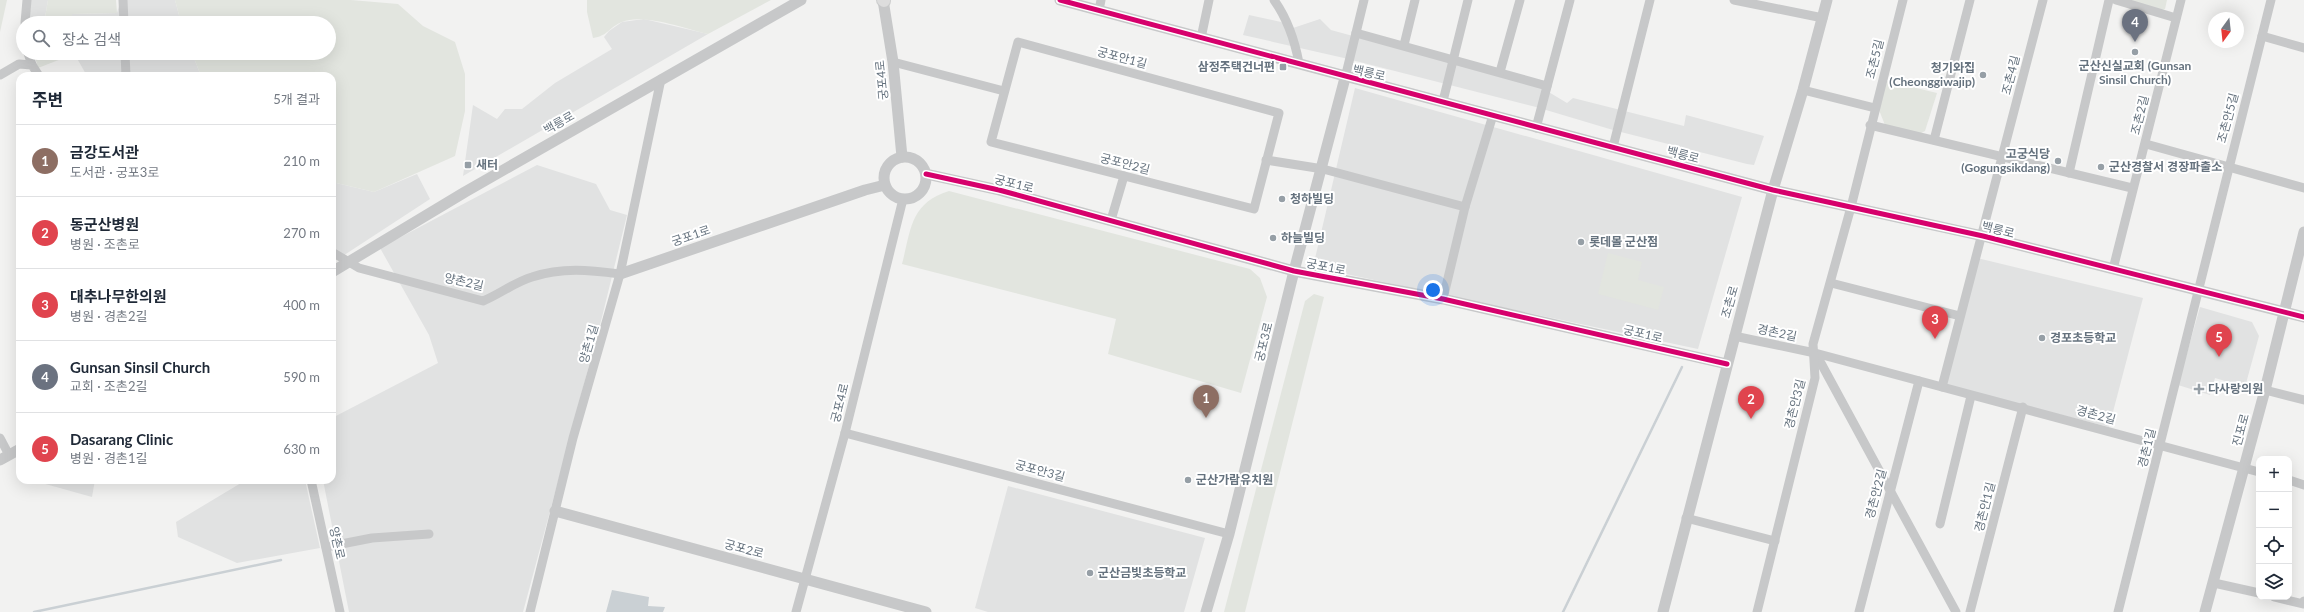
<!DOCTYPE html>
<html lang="ko">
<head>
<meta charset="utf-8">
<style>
	:root { --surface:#fff; --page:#f2f2f3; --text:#1f2937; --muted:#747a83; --line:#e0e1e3; --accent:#555e69 }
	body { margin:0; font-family:Lato,"Noto Sans KR",sans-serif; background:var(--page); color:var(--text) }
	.controls { position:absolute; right:12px; bottom:12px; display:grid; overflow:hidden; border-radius:8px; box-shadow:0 4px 16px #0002 }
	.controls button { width:36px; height:36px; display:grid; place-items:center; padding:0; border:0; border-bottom:1px solid var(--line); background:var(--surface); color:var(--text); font:20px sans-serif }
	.compass { position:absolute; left:2208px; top:12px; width:36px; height:36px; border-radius:50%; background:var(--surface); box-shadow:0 4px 16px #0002; rotate:195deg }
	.you { position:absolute; left:1433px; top:290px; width:14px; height:14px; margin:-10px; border:3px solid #fff; border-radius:50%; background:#1a73e8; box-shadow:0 0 0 6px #1a73e833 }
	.badge { display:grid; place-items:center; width:26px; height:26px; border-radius:50%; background:var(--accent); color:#fff; font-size:13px; font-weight:700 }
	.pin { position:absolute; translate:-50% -33px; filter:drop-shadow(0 1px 2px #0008) }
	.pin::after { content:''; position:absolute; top:21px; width:14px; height:12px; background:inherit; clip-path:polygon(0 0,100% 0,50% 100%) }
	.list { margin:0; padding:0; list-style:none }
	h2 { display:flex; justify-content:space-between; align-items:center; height:52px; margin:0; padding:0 16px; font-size:17px }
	h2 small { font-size:13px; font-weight:400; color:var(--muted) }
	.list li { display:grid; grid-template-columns:26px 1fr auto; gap:12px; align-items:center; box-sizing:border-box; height:72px; padding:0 16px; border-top:1px solid var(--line) }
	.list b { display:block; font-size:15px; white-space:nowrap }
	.list p { margin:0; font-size:13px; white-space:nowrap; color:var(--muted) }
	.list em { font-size:13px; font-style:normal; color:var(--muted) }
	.icon { flex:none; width:22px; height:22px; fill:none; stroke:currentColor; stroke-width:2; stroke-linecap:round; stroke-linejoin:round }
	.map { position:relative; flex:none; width:2304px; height:612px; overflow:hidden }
	.search { position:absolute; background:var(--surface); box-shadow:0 4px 16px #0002; left:16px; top:16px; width:320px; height:44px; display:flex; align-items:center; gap:10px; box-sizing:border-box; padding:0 14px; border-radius:22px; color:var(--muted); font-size:15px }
	.panel { position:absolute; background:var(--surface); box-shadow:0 4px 16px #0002; left:16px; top:72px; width:320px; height:412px; border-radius:12px }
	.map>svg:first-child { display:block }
	.built { fill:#e1e2e2 }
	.green { fill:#e2e5df }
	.water { fill:#cad0d4 }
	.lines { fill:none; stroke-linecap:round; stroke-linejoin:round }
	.stream { stroke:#cad0d4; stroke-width:2.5 }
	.secondary-casing { stroke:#cecfcf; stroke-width:14 }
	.minor { stroke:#c7c8c9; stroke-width:9 }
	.tertiary { stroke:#c7c8c9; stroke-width:11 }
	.secondary { stroke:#ddd; stroke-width:12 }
	.cycleway-casing { stroke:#fff; stroke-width:8 }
	.cycleway { stroke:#d6006c; stroke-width:5 }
	.poi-dot { fill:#969fa6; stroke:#fff; stroke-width:1.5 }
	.labels { text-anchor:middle; stroke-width:4; stroke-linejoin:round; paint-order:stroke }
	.street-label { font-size:12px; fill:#65727e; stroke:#fff }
	.poi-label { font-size:12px; font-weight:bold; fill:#65727e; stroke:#fff; text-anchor:start }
</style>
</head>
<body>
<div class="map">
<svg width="2304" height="612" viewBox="0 0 2304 612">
	<rect width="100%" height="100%" fill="#f2f2f1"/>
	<g class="built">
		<polygon points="31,0 48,0 44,23 29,23"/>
		<polygon points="121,0 175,0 181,23 72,23 72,14 117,13"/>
		<polygon points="1249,15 1281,22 1293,28 1320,19 1331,30 1542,88 1567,103 1573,98 1684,126 1686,115 1764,136 1754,165 1747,164 1613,130 1536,107 1344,58 1243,35"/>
		<polygon points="644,19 708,34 463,176 473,105 497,119 505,109 522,109 555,83 612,49 604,37 609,31 622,22"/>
		<polygon points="74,53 192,53 201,76 87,76"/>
		<polygon points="1355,88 1742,197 1698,349 1313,267"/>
		<polygon points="537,165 596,184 610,210 627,215 602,317 523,612 349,612 323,480 332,480 332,418 438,363 429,335 380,248"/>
		<polygon points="417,174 430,199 332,263 332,182 374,192"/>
		<polygon points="1973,257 2143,298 2109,427 1943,385"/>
		<polygon points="2200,307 2252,322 2259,336 2245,387 2215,378 2210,395 2178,385"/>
		<polygon points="31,480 95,480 92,497"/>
		<polygon points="240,480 305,480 320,548 237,563 178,537 176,522 241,483"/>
		<polygon points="1008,486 1205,538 1184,612 988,612 975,608"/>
	</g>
	<g class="green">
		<polygon points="0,0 7,0 0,32"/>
		<polygon points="48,0 116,0 117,13 72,14 72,23 44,23"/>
		<polygon points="175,0 351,0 398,4 423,26 455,42 465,74 465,111 455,156 374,192 332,182 332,76 201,76 192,53 329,53 329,23 181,23"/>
		<path d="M587,0H771L708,34C685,29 644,13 622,22C609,27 608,36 593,38L587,12Z"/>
		<polygon points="2118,0 2167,0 2165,9 2159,11"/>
		<polygon points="34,53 74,53 74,54 38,68"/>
		<polygon points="1887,81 1937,93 1925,131 1919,134 1885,125 1879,110"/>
		<path d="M949,191L1250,269L1260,278L1267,297L1241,393L1108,354L1116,319L902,264C911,230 910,203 949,191Z"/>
		<polygon points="1608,253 1642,262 1638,280 1664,287 1658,310 1598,294"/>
		<polygon points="1314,294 1324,297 1245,612 1224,612 1305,301"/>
	</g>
	<polygon class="water" points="612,590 649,597 648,606 665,607 663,612 606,612"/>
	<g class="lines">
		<g class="stream">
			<polyline points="34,612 281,560"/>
			<polyline points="1563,612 1682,367"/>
		</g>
		<defs>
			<polyline id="secondary" points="883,0 884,1"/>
		</defs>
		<use href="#secondary" class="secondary-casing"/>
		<g class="minor">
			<polyline points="123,0 124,23"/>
			<path d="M1274,0C1287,18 1295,42 1299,63"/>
			<polyline points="1734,0 1823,18"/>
			<polyline points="2116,0 2176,18"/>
			<polyline points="1099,10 1101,0"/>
			<polyline points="25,23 27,0"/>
			<polyline points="1356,33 1547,86"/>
			<polyline points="2262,36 2304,48"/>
			<polyline points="1201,38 1209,0"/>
			<polygon points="1018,42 1279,113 1254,209 991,142"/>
			<polyline points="1404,45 1415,0"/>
			<polyline points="28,53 32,65"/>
			<polyline points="125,53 126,76"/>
			<polyline points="893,62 1004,91"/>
			<polyline points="1500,72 1520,0"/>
			<polyline points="0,75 19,64 32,65 39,76"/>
			<polyline points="1345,78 1364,0"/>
			<polyline points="1803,90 1875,108"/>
			<polyline points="1443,101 1468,0"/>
			<polyline points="1870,125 2132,188"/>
			<polyline points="1536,128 1570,0"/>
			<polyline points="1934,140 1970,0"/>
			<polyline points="2146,144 2304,188"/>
			<polyline points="1613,147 1650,0"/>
			<polyline points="1266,160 1323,169 1465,207"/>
			<polyline points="2069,173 2109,0"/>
			<polyline points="1111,220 1124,176"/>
			<path d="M332,252L359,268L483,301C500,294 515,282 532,277C562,267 590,270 620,274"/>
			<polyline points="2113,269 2181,0"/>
			<polyline points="1831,283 1960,316"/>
			<polyline points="1443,299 1465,207 1493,115"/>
			<polyline points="1734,336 1815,353 2259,472"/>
			<polyline points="1816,354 1956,612"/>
			<polyline points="1942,387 2043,0"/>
			<polyline points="2265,390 2304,400"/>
			<polyline points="845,433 1229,534"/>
			<polyline points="0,438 9,455"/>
			<polyline points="311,480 340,612"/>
			<polyline points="2289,480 2304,485"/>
			<polyline points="1686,518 1775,541"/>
			<polyline points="1940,524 1971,396"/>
			<polyline points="326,547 372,538 429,534"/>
			<polyline points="2214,583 2259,593"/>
			<polyline points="2274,597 2303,604 2304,601"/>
			<polyline points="530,612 573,438 620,274 661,79"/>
			<polyline points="796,612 845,433 903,199"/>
			<polyline points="1757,612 1815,378 1813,344 1851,207 1903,0"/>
			<polyline points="1859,612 1919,381"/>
			<polyline points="1970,612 2023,407"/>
			<polyline points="2118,612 2271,0"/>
		</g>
		<g class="tertiary">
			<polyline points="883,0 893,62 902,157"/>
			<polyline points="1060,0 1773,190 1983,236 2304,317"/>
			<circle cx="905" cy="178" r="21"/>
			<polyline points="926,174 999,190 1294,271 1443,299 1727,364"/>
			<polyline points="332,272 465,192 801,0"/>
			<polyline points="620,274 865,190 885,185"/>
			<polyline points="0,460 20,449"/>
			<polyline points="555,511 926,612"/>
			<polyline points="1206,612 1229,534 1294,271 1345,78"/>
			<polyline points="1663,612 1773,190 1803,90 1827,0"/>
			<polyline points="2205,612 2265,390 2304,232"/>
		</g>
		<use href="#secondary" class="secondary"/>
		<defs>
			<g id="cycleway">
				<polyline points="1060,0 1773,190 1983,236 2304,317"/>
				<polyline points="926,174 999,190 1294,271 1443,299 1727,364"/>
			</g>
		</defs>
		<use href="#cycleway" class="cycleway-casing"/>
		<use href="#cycleway" class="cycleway"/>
	</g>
	<g class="poi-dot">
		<circle cx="2135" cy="52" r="4"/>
		<rect x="1279" y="63" width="8" height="8" rx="2"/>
		<circle cx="1983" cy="75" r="4"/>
		<circle cx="2058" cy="161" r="4"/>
		<rect x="464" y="161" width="8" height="8" rx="2"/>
		<circle cx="2101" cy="167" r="4"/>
		<circle cx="1282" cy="199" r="4"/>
		<circle cx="1273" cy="238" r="4"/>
		<circle cx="1581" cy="242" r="4"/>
		<circle cx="2042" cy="338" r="4"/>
		<path d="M2197 383h4v4h4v4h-4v4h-4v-4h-4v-4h4z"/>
		<circle cx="1188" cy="480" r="4"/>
		<circle cx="1090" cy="573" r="4"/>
	</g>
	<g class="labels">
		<g class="street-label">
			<text transform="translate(1122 58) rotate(15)" y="4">궁포안1길</text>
			<text transform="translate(1875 59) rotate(-76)" y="4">조촌5길</text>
			<text transform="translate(1369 73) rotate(13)" y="4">백릉로</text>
			<text transform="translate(2011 75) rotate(-76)" y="4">조촌4길</text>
			<text transform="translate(882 80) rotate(-96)" y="4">궁포4로</text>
			<text transform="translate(2140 115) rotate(-76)" y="4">조촌2길</text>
			<text transform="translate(2228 118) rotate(-75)" y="4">조촌안5길</text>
			<text transform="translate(559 123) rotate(-30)" y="4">백릉로</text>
			<text transform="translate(1683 155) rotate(15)" y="4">백릉로</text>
			<text transform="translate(1125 164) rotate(14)" y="4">궁포안2길</text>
			<text transform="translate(1014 184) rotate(14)" y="4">궁포1로</text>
			<text transform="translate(1998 230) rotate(14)" y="4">백릉로</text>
			<text transform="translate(691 236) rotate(-19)" y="4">궁포1로</text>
			<text transform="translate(1326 267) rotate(11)" y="4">궁포1로</text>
			<text transform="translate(464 282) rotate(13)" y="4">양촌2길</text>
			<text transform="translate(1730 302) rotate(-74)" y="4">조촌로</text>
			<text transform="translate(1777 333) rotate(12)" y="4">경촌2길</text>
			<text transform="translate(1643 334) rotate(13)" y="4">궁포1로</text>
			<text transform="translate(1264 342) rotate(-76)" y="4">궁포3로</text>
			<text transform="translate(589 344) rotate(-74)" y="4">양촌1길</text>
			<text transform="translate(840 403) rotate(-76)" y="4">궁포4로</text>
			<text transform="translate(1795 404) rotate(-76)" y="4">경촌안3길</text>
			<text transform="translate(2096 415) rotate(15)" y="4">경촌2길</text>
			<text transform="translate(2241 430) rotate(-75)" y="4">진포로</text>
			<text transform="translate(2147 448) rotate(-76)" y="4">경촌1길</text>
			<text transform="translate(1040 471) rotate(15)" y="4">궁포안3길</text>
			<text transform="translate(1876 494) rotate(-75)" y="4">경촌안2길</text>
			<text transform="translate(1985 507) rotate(-76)" y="4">경촌안1길</text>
			<text transform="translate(337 543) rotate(77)" y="4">양촌로</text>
			<text transform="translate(744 549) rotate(15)" y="4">궁포2로</text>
		</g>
		<g class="poi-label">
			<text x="2135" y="70" text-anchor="middle">군산신실교회 (Gunsan<tspan x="2135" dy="14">Sinsil Church)</tspan></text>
			<text x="1275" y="71" text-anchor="end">삼정주택건너편</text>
			<text x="1975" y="72" text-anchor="end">청기와집<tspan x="1975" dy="14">(Cheonggiwajip)</tspan></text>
			<text x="2050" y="158" text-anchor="end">고궁식당<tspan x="2050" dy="14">(Gogungsikdang)</tspan></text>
			<text x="476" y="169">새터</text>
			<text x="2109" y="171">군산경찰서 경장파출소</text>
			<text x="1290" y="203">청하빌딩</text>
			<text x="1281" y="242">하늘빌딩</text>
			<text x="1589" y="246">롯데몰 군산점</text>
			<text x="2050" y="342">경포초등학교</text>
			<text x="2208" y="393">다사랑의원</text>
			<text x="1196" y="484">군산가람유치원</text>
			<text x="1098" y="577">군산금빛초등학교</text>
		</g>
	</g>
</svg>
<div class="controls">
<button>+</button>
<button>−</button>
<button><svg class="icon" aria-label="locate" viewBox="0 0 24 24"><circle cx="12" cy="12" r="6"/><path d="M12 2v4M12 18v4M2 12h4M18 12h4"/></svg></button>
<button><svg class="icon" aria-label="layers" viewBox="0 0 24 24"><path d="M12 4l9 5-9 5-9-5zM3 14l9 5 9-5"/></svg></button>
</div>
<svg class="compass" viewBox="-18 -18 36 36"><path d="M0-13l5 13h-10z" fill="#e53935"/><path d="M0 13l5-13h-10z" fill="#747a83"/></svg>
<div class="you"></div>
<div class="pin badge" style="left:1206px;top:418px;background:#8d6e63">1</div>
<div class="pin badge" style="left:1751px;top:419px;background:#e0444e">2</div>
<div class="pin badge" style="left:1935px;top:339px;background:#e0444e">3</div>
<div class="pin badge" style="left:2135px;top:42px;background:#6b7280">4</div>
<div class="pin badge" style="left:2219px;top:357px;background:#e0444e">5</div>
<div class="search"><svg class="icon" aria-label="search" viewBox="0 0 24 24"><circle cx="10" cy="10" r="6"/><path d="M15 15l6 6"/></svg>장소 검색</div>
<section class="panel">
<h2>주변<small>5개 결과</small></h2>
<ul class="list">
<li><span class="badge" style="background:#8d6e63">1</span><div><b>금강도서관</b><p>도서관 · 궁포3로</p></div><em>210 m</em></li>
<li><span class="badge" style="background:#e0444e">2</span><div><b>동군산병원</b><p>병원 · 조촌로</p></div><em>270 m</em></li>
<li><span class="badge" style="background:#e0444e">3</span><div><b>대추나무한의원</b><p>병원 · 경촌2길</p></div><em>400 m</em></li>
<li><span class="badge" style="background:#6b7280">4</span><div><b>Gunsan Sinsil Church</b><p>교회 · 조촌2길</p></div><em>590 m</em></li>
<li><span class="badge" style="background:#e0444e">5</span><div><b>Dasarang Clinic</b><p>병원 · 경촌1길</p></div><em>630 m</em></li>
</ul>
</section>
</div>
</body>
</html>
